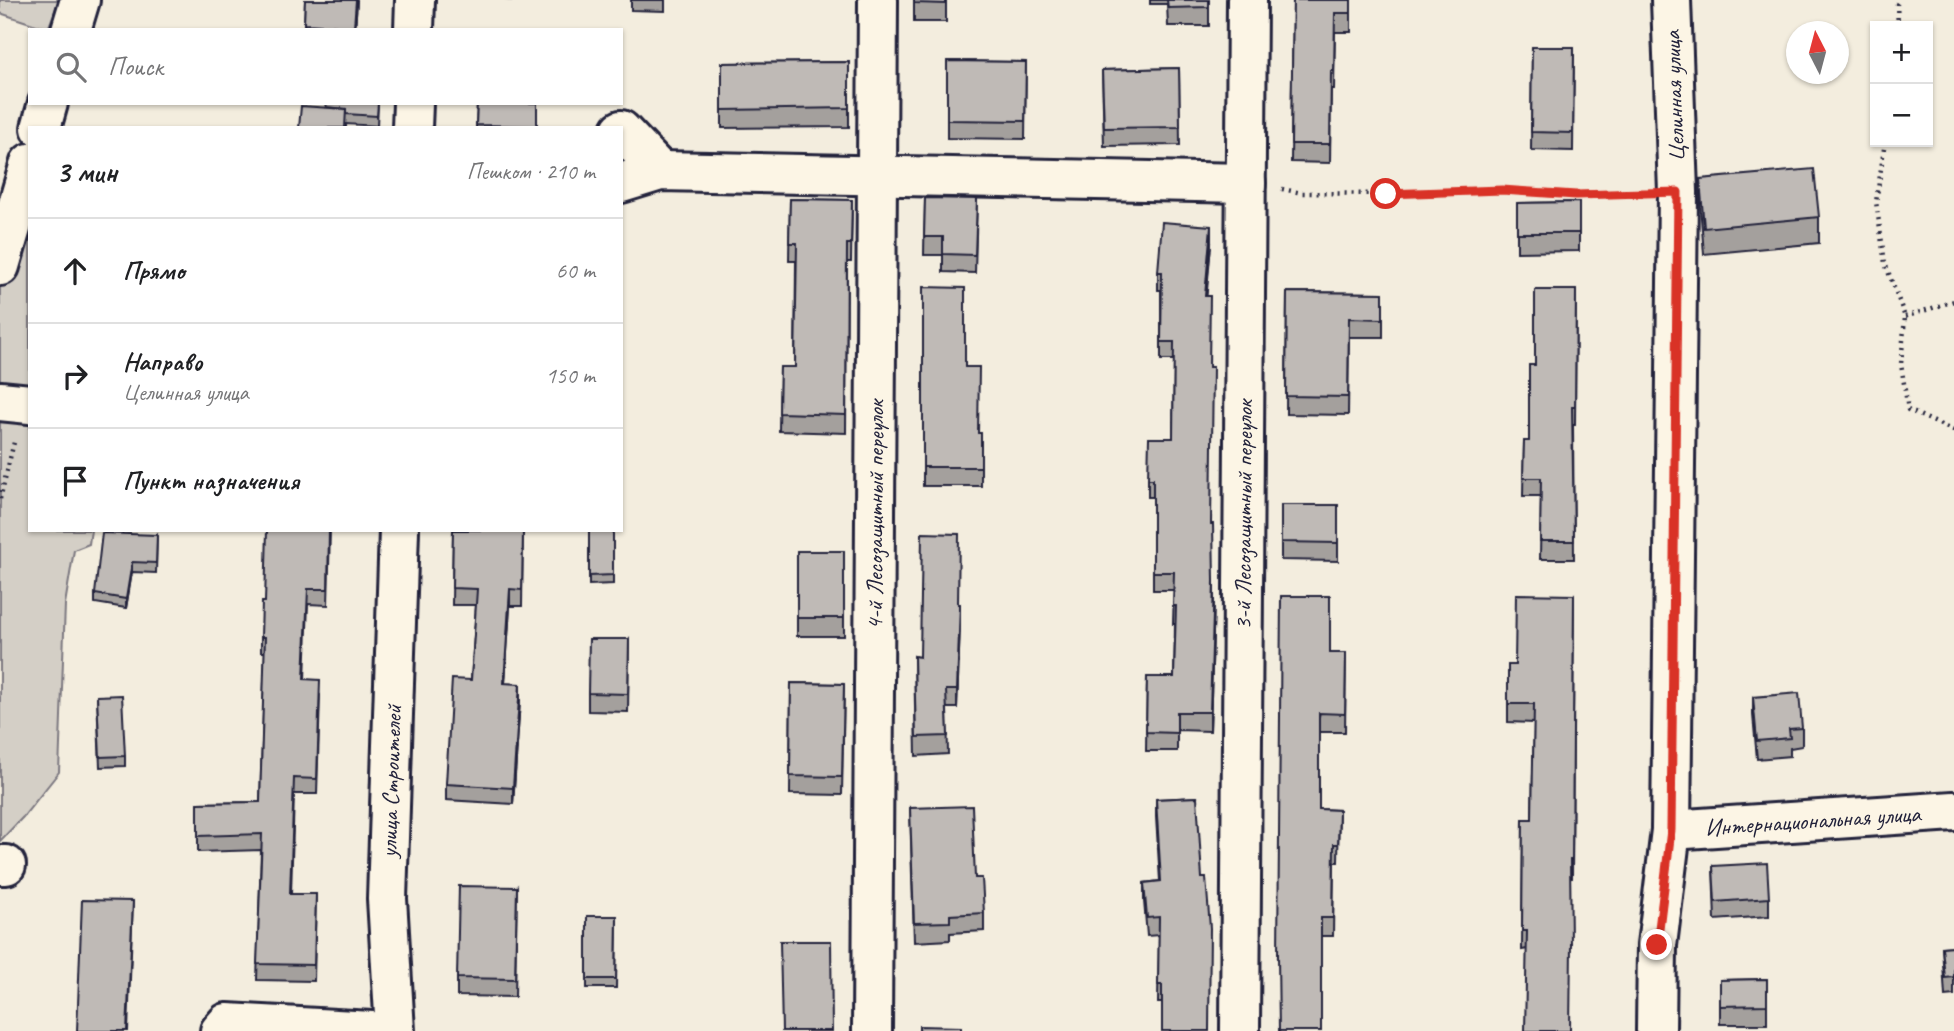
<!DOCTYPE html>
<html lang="ru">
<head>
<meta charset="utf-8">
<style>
	:root { --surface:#fff; --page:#f2f2f2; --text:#202124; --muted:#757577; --line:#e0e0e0 }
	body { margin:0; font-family:Caveat,sans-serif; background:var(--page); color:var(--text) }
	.controls { position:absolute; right:21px; top:21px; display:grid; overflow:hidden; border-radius:0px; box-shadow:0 2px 5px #0004 }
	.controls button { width:63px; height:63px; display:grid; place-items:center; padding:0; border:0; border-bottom:2px solid var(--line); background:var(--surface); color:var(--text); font:35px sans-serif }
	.compass { position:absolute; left:1786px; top:21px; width:63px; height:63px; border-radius:50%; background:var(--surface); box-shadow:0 2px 5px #0004; rotate:354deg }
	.stop { position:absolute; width:21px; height:21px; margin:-16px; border:5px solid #d93025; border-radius:50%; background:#fff }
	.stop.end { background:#d93025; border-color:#fff; box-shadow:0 2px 7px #0008 }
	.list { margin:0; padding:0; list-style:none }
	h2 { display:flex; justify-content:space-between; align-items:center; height:91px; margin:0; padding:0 28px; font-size:30px }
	h2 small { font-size:23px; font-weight:400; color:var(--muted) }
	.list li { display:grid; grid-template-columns:46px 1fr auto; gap:21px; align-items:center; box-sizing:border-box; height:105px; padding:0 28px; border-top:2px solid var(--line) }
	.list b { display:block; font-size:26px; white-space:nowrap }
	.list p { margin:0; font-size:23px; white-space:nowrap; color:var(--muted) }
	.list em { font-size:23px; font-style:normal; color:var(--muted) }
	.icon { flex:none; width:38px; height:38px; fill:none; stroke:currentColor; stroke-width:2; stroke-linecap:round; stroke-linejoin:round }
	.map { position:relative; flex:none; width:1954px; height:1031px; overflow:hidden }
	.search { position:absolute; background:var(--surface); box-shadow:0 2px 5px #0004; left:28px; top:28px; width:595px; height:77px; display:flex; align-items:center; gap:18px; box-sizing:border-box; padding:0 24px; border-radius:0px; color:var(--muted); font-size:26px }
	.panel { position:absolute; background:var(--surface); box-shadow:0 2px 5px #0004; left:28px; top:126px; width:595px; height:406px; border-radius:0px }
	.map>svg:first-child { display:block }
	.green { fill:#d4cfc6; stroke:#7b7880; stroke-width:2 }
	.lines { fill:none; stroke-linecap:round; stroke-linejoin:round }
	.minor-casing { stroke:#22223b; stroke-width:44 }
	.path { stroke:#22223b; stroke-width:4.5; stroke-dasharray:2 5; stroke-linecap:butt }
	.minor { stroke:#fcf5e5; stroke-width:38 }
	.wall { fill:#a4a09d; stroke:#22223b; stroke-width:2 }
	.shaded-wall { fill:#86827f; stroke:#22223b; stroke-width:2 }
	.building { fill:#bfbab6; stroke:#22223b; stroke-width:2 }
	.route { stroke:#d93025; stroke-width:9 }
	.labels { text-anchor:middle; stroke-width:5; stroke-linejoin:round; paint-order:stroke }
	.street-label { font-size:24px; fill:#22223b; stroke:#fcf5e5 }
</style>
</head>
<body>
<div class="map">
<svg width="1954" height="1031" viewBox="0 0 1954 1031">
	<rect width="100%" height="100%" fill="#f3edde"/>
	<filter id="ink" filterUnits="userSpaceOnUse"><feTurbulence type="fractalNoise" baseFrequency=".0143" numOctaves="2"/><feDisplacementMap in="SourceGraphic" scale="14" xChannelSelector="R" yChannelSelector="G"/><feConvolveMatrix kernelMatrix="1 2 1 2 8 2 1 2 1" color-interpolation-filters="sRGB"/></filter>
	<g filter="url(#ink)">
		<g class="green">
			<polygon points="0,0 59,0 48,29 0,13"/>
			<polygon points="30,237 30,530 91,530 89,544 74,550 65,604 59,772 23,817 0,841 0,238"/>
		</g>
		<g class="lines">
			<defs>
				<g id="minor">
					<polyline points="71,30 80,0"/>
					<polyline points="414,30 415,0"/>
					<polyline points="41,128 48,103"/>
					<polyline points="412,128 413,103"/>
					<polyline points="621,130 660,171"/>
					<polyline points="621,183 660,171 1246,183"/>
					<polyline points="0,266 30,163"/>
					<polyline points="0,401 30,404"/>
					<path id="s1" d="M1671,830L1954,811"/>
					<polyline points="0,865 6,865"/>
					<polyline points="220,1031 227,1023 372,1031"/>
					<path id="s2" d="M395,1031L387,899L399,530"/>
					<path id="s3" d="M872,1031L878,0"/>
					<path id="s4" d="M1240,1031L1247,0"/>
					<polyline points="1656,1031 1657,945 1671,830 1678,192 1671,0"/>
				</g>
			</defs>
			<use href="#minor" class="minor-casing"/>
			<g class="path">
				<polyline points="1898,26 1897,4 1900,0"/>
				<polyline points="1885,142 1876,202 1885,263 1905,317 1901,364 1908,410 1954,431"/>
				<polyline points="1282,189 1302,193 1386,194 1502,190 1576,195 1643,193"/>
				<polyline points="1905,317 1954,301"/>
				<polyline points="0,499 15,438"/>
			</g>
			<use href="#minor" class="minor"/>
		</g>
		<g class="wall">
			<polygon points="305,0 357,0 355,30 304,30"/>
			<polygon points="505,0 534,0 534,1"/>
			<polygon points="631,0 665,0 665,11 631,10"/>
			<rect x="914" y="0" width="32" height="22"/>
			<polygon points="1150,0 1209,0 1209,26 1168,26 1167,4 1150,4"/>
			<polygon points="1293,0 1351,0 1351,32 1335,32 1334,89 1331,89 1330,163 1291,162"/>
			<polygon points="1532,47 1574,47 1573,151 1531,150"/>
			<polygon points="947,61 1026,62 1025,139 947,138"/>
			<polygon points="849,62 849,127 722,128 722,63"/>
			<polygon points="1179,68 1180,145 1104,146 1102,70"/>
			<polygon points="378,103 377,126 346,124 346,128 299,128 326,107"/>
			<polygon points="477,103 537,103 537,128 476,128"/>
			<polygon points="1700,179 1819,217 1819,243 1704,254 1700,205"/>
			<polygon points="925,198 977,199 975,273 943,272 943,255 924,255"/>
			<polygon points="790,199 852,200 851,262 847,262 846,433 779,431 780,367 795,367 796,261 789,261"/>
			<polygon points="1579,202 1579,251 1517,252 1517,203"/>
			<polygon points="1211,244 1206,296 1209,367 1211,524 1214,599 1210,731 1177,730 1177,751 1146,751 1147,677 1174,677 1175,624 1173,624 1174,590 1153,590 1153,497 1148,497 1148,479 1173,438 1174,360 1161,360 1161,290 1158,290 1158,272"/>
			<polygon points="923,287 965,367 978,433 981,433 981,486 923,486"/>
			<polygon points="1576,290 1575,425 1573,425 1574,559 1540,559 1541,496 1523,496 1524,441 1529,441 1535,365"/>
			<polygon points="1287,292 1383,293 1383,337 1349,337 1348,415 1286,414"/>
			<polygon points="1281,505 1338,505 1338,561 1281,560"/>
			<polygon points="330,530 328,605 308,604 305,679 320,695 317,794 294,794 291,894 316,894 314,981 257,980 261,850 198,852 198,803 260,802 265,652 261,652 261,637"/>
			<polygon points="453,530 523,530 522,606 510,606 505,683 520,700 513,804 446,800 446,784 471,680 476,605 452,605"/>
			<polygon points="589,530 613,530 613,584 589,585"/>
			<polygon points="157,535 156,573 132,572 126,608 95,603 95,594"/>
			<rect x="797" y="551" width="47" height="85"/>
			<polygon points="1574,595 1572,878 1570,878 1527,949 1522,950 1523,819 1532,819 1534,723 1508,722 1508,665 1515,665"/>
			<polygon points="958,604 960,623 957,708 947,708 948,754 916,756 914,656 920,657"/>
			<polygon points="629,639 628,712 588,711 588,693"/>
			<polygon points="1330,653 1346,653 1345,732 1319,732 1319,809 1339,810 1338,862 1334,862 1333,936 1321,936 1278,956"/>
			<polygon points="791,683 844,684 842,795 790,794"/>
			<polygon points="97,696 125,756 125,766 100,767"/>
			<polygon points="1753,697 1802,728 1802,746 1790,748 1790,756 1757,759 1753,715"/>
			<polygon points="1197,797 1162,1003 1158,1003 1159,935 1147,936 1144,901 1144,883 1160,881 1156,817 1156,799"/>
			<polygon points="910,808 975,878 984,913 984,931 950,933 950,940 914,942"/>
			<polygon points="1713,866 1769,898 1769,916 1715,920"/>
			<polygon points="517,887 515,997 457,996 457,978"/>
			<polygon points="587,916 617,916 616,988 587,988"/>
			<polygon points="1954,946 1954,995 1945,996 1942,947"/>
			<polygon points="1767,979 1767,1024 1720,1024 1720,980"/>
		</g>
		<g class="shaded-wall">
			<polygon points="356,0 357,0 355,30 354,30"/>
			<polygon points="1211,226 1211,244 1205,314 1205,296"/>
			<polygon points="132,562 132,572 126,608 126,599"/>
			<polygon points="1214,581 1214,599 1210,731 1210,712"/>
			<polygon points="510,589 510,606 504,699 504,683"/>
			<polygon points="960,604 960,623 957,708 957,690"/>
			<polygon points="520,684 520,700 513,804 513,788"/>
			<polygon points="133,901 128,1031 127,1031"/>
		</g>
		<g class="building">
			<polygon points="305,0 356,0 354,27 304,24"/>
			<polygon points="914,0 946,0 946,4 914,3"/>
			<polygon points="1167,0 1209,0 1209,7 1168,8"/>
			<polygon points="1293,0 1351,0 1351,13 1335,13 1334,71 1331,71 1330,144 1291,144"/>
			<polygon points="1532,47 1574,47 1573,133 1531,132"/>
			<polygon points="947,61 1026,62 1025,121 947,120"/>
			<polygon points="849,62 849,108 722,110 722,63"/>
			<polygon points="1179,68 1180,127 1104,128 1102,70"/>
			<polygon points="327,103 378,103 377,116 346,114 346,109 326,107"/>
			<polygon points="477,103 537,103 537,126 476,125"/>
			<polygon points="301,106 346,109 345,128 299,128"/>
			<polygon points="1814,169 1819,217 1704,228 1700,179"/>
			<polygon points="925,198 977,199 975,255 943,254 943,237 924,237"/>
			<polygon points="790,199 852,200 851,244 847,244 846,415 779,413 780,367 795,367 797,243 789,243"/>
			<polygon points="1579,202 1579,233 1517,233 1517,203"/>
			<polygon points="1162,222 1211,226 1205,296 1210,296 1209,367 1213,367 1211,524 1213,524 1214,581 1210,712 1177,712 1177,733 1146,732 1147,677 1174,677 1176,606 1173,606 1174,572 1153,572 1153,479 1148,479 1149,438 1173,438 1174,342 1161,342 1162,272 1158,272"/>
			<polygon points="923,287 965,288 965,367 979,367 978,433 981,433 981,467 923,467"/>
			<polygon points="1535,290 1576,290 1575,407 1572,407 1574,541 1540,541 1541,478 1523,478 1524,441 1529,441 1529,365 1535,365"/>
			<polygon points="1287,292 1383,293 1383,319 1349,318 1348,397 1286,396"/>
			<polygon points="1281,505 1338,505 1338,543 1281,542"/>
			<polygon points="267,530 329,530 328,589 308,589 304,679 320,680 317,779 294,778 290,894 316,894 314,965 257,964 262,834 198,836 198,803 260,802 265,637 261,637 262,602 265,602"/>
			<polygon points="453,530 523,530 522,590 510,589 504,683 520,684 513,788 446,784 452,679 471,680 477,589 452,588"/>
			<polygon points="589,530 613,530 613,575 589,576"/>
			<polygon points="102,533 157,535 156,563 132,562 126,599 95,594"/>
			<polygon points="922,533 959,534 958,604 960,604 957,690 946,690 948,736 916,737 914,656 920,657"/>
			<rect x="797" y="551" width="47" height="67"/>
			<polygon points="1516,594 1574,595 1572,860 1570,860 1571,944 1570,1031 1525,1031 1527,931 1522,931 1523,819 1532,819 1534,704 1508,704 1508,665 1515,665"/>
			<polygon points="1281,596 1330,596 1330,653 1346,653 1345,714 1319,713 1319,809 1339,810 1338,844 1334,844 1333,918 1321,918 1321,1031 1279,1031 1278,956"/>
			<polygon points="589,639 629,639 628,694 588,693"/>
			<polygon points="791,683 844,684 842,777 790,776"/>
			<polygon points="1799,693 1802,728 1789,729 1790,738 1757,741 1753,697"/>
			<polygon points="122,695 125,756 100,757 97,696"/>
			<polygon points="1197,797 1202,878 1206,878 1210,928 1209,1031 1162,1031 1162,985 1158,985 1159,917 1147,918 1144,883 1161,881 1156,799"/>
			<polygon points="972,806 975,878 982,878 984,913 950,915 950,922 914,923 910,808"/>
			<polygon points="1767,863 1769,898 1715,902 1713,866"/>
			<polygon points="459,886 517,887 515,979 457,978"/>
			<polygon points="82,900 133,901 127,1031 77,1031"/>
			<polygon points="587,916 617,916 616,979 587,979"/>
			<polygon points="780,941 831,941 832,1031 782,1031"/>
			<polygon points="1954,946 1954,977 1945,978 1942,947"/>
			<polygon points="1767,979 1767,1005 1720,1006 1720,980"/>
			<polygon points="919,1026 961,1027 961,1031 919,1031"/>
		</g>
	</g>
	<g class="lines" filter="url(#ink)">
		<polyline class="route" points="1386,194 1502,190 1576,195 1678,192 1671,830 1657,945"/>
	</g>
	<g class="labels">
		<g class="street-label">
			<text transform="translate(1674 96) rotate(-92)" y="8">Целинная улица</text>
			<text dy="8" stroke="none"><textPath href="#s3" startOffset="516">4-й Лесозащитный переулок</textPath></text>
			<text dy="8" stroke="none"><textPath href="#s4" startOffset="516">3-й Лесозащитный переулок</textPath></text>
			<text dy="8" stroke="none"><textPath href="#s2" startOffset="250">улица Строителей</textPath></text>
			<text dy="8" stroke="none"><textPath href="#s1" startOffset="142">Интернациональная улица</textPath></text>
		</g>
	</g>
</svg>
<div class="controls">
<button>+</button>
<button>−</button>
</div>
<svg class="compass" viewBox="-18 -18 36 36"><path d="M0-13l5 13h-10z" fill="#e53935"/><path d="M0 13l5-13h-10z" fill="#757577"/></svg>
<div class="stop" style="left:1386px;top:194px"></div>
<div class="stop end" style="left:1657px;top:945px"></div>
<div class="search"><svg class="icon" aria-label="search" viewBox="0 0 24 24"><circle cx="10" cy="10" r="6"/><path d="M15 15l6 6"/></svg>Поиск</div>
<section class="panel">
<h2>3 мин<small>Пешком · 210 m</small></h2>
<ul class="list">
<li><svg class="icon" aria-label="ahead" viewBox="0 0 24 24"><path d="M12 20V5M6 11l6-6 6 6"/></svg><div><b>Прямо</b></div><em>60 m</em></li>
<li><svg class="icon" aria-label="right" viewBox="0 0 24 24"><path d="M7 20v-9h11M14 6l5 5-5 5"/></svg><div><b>Направо</b><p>Целинная улица</p></div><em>150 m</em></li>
<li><svg class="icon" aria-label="arrive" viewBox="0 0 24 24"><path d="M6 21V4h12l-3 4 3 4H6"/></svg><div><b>Пункт назначения</b></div></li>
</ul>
</section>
</div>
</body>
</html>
